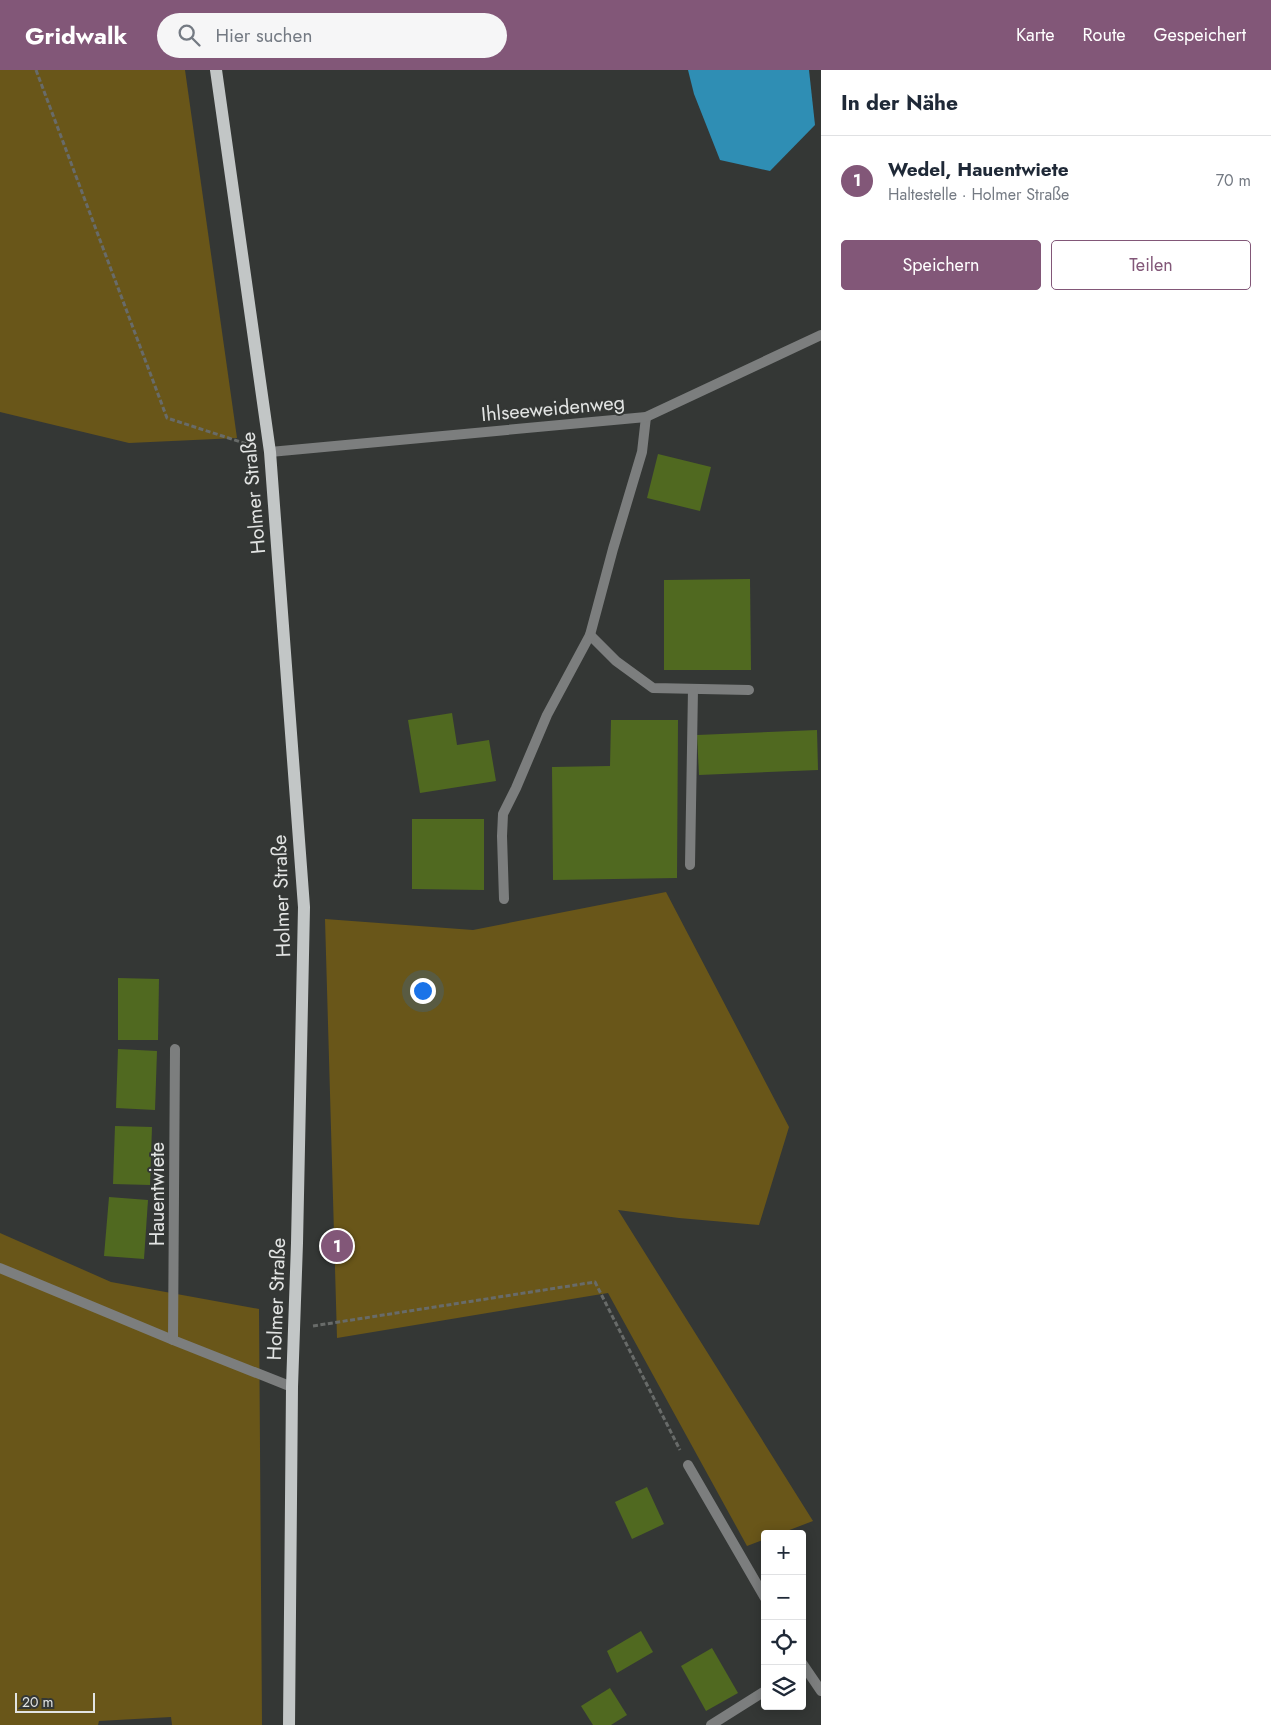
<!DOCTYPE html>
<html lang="de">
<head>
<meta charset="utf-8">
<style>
	:root { --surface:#fff; --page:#f6f6f7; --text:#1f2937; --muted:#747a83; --line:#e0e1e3; --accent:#825778 }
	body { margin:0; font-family:Jost,sans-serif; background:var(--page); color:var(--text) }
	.controls { position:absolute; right:15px; bottom:15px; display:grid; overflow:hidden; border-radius:5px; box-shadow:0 2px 12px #0003 }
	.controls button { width:45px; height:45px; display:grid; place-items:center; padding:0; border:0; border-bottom:1px solid var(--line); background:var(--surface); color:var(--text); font:25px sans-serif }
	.scale { position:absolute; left:15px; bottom:12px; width:80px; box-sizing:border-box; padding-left:5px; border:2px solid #e2e4e3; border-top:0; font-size:14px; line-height:18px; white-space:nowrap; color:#e2e4e3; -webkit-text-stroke:4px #343735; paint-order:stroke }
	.you { position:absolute; left:422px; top:920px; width:18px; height:18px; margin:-12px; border:4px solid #fff; border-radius:50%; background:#1a73e8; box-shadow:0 0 0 8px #1a73e833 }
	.badge { display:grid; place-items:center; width:32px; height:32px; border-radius:50%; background:var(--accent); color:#fff; font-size:16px; font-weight:700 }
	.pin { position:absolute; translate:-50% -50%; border:2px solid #fff; box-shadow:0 1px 5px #0006 }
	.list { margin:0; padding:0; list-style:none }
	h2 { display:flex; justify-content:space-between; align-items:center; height:65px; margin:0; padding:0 20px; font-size:21px }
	h2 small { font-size:16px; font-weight:400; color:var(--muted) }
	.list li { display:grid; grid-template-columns:32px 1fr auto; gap:15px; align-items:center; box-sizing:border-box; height:90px; padding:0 20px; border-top:1px solid var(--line) }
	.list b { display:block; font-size:19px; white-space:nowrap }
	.list p { margin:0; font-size:16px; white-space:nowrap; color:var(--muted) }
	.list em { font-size:16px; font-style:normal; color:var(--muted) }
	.actions { display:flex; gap:10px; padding:15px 20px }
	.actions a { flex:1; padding:11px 0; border:1px solid var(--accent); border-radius:5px; text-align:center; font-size:18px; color:var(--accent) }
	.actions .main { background:var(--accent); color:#fff }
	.icon { flex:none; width:28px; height:28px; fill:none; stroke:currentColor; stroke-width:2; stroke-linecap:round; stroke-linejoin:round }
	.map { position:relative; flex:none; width:821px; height:1655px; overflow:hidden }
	header { display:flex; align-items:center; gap:30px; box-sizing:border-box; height:70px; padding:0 25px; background:var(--accent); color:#fff }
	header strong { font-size:24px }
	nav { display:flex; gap:28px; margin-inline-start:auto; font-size:18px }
	.search { width:350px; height:45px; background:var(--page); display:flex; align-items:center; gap:12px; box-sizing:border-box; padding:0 18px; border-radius:28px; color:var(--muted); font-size:19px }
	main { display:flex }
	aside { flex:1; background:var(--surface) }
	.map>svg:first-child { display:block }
	.green { fill:#695619 }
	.water { fill:#2f8eb4 }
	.building { fill:#506920 }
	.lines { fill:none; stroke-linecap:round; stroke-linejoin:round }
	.path { stroke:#686b69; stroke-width:3; stroke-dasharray:5 2.5; stroke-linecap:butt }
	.lane { stroke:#7c7e7e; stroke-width:10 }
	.street { stroke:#7c7e7e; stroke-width:10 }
	.primary { stroke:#c2c6c6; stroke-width:12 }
	.labels { text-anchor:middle; stroke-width:4; stroke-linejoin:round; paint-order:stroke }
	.street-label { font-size:20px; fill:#e2e4e3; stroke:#343735 }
</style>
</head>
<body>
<header>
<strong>Gridwalk</strong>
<div class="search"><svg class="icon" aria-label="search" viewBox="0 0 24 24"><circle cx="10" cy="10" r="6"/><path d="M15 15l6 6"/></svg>Hier suchen</div>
<nav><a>Karte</a><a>Route</a><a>Gespeichert</a></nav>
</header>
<main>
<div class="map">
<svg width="821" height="1655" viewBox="0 0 821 1655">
	<rect width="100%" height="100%" fill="#343735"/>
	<g class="green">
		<polygon points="0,0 185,0 237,368 129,373 0,342"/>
		<polygon points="666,822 789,1057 759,1155 679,1148 618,1140 813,1451 779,1464 765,1464 765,1469 747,1476 608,1223 337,1268 325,849 473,860"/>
		<polygon points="0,1163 111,1212 259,1239 262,1655 172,1655 171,1647 99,1651 98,1655 0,1655"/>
	</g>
	<polygon class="water" points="688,0 809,0 815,55 770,101 720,90 694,24"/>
	<g class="building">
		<polygon points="658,384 711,397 700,441 647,428"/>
		<polygon points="750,509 751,600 664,600 664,510"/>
		<polygon points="452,643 457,675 489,670 496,711 420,723 408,650"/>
		<polygon points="611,650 678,650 677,808 553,810 552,697 610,696"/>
		<polygon points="817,660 818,700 699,705 697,665"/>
		<polygon points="412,749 484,749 484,820 412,819"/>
		<polygon points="118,908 159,909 158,970 118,970"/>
		<polygon points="118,979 157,981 155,1040 116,1038"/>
		<polygon points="115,1056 152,1057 150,1115 113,1114"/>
		<polygon points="109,1127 148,1130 144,1189 104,1186"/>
		<polygon points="647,1417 664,1454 632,1469 615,1432"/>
		<polygon points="641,1561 653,1582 617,1603 607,1581"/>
		<polygon points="712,1578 738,1623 706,1641 681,1596"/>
		<polygon points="610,1618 627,1645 611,1655 593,1655 581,1636"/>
	</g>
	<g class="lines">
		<g class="path">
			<polyline points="36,0 167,348 250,375"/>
			<polyline points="313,1256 595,1212 680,1380"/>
		</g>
		<g class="lane">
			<polyline points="590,565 616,591 653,618 749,620"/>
			<polyline points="690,795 693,619"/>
			<polyline points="504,829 502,766 503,744 516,718 547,645 590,565 613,479 642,382 646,347"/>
		</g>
		<g class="street">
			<polyline points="270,382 646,347 821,265"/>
			<polyline points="0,1198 173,1270 292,1317"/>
			<polyline points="173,1270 175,979"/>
			<polyline points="688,1395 765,1528"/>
			<polyline points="802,1593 821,1621"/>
			<polyline points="711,1655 765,1621"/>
		</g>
		<polyline class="primary" points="216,0 270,382 304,837 297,1173 292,1317 289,1655"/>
	</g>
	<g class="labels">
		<g class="street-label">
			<text transform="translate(553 338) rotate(-5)" y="7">Ihlseeweidenweg</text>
			<text transform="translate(253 423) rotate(-95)" y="7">Holmer Straße</text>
			<text transform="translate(281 826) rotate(-92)" y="7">Holmer Straße</text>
			<text transform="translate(157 1124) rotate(-90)" y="7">Hauentwiete</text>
			<text transform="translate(276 1229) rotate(-88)" y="7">Holmer Straße</text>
		</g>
	</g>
</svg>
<div class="controls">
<button>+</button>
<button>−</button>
<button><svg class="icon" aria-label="locate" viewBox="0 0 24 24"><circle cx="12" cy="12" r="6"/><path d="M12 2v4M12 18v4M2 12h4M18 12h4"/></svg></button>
<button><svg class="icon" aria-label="layers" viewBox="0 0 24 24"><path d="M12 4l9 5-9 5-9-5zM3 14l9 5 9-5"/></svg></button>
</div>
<div class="scale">20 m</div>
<div class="you"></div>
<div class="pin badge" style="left:337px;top:1176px">1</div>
</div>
<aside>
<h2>In der Nähe<small></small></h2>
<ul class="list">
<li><span class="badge">1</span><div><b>Wedel, Hauentwiete</b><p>Haltestelle · Holmer Straße</p></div><em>70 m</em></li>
</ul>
<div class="actions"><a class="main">Speichern</a><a>Teilen</a></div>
</aside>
</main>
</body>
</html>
